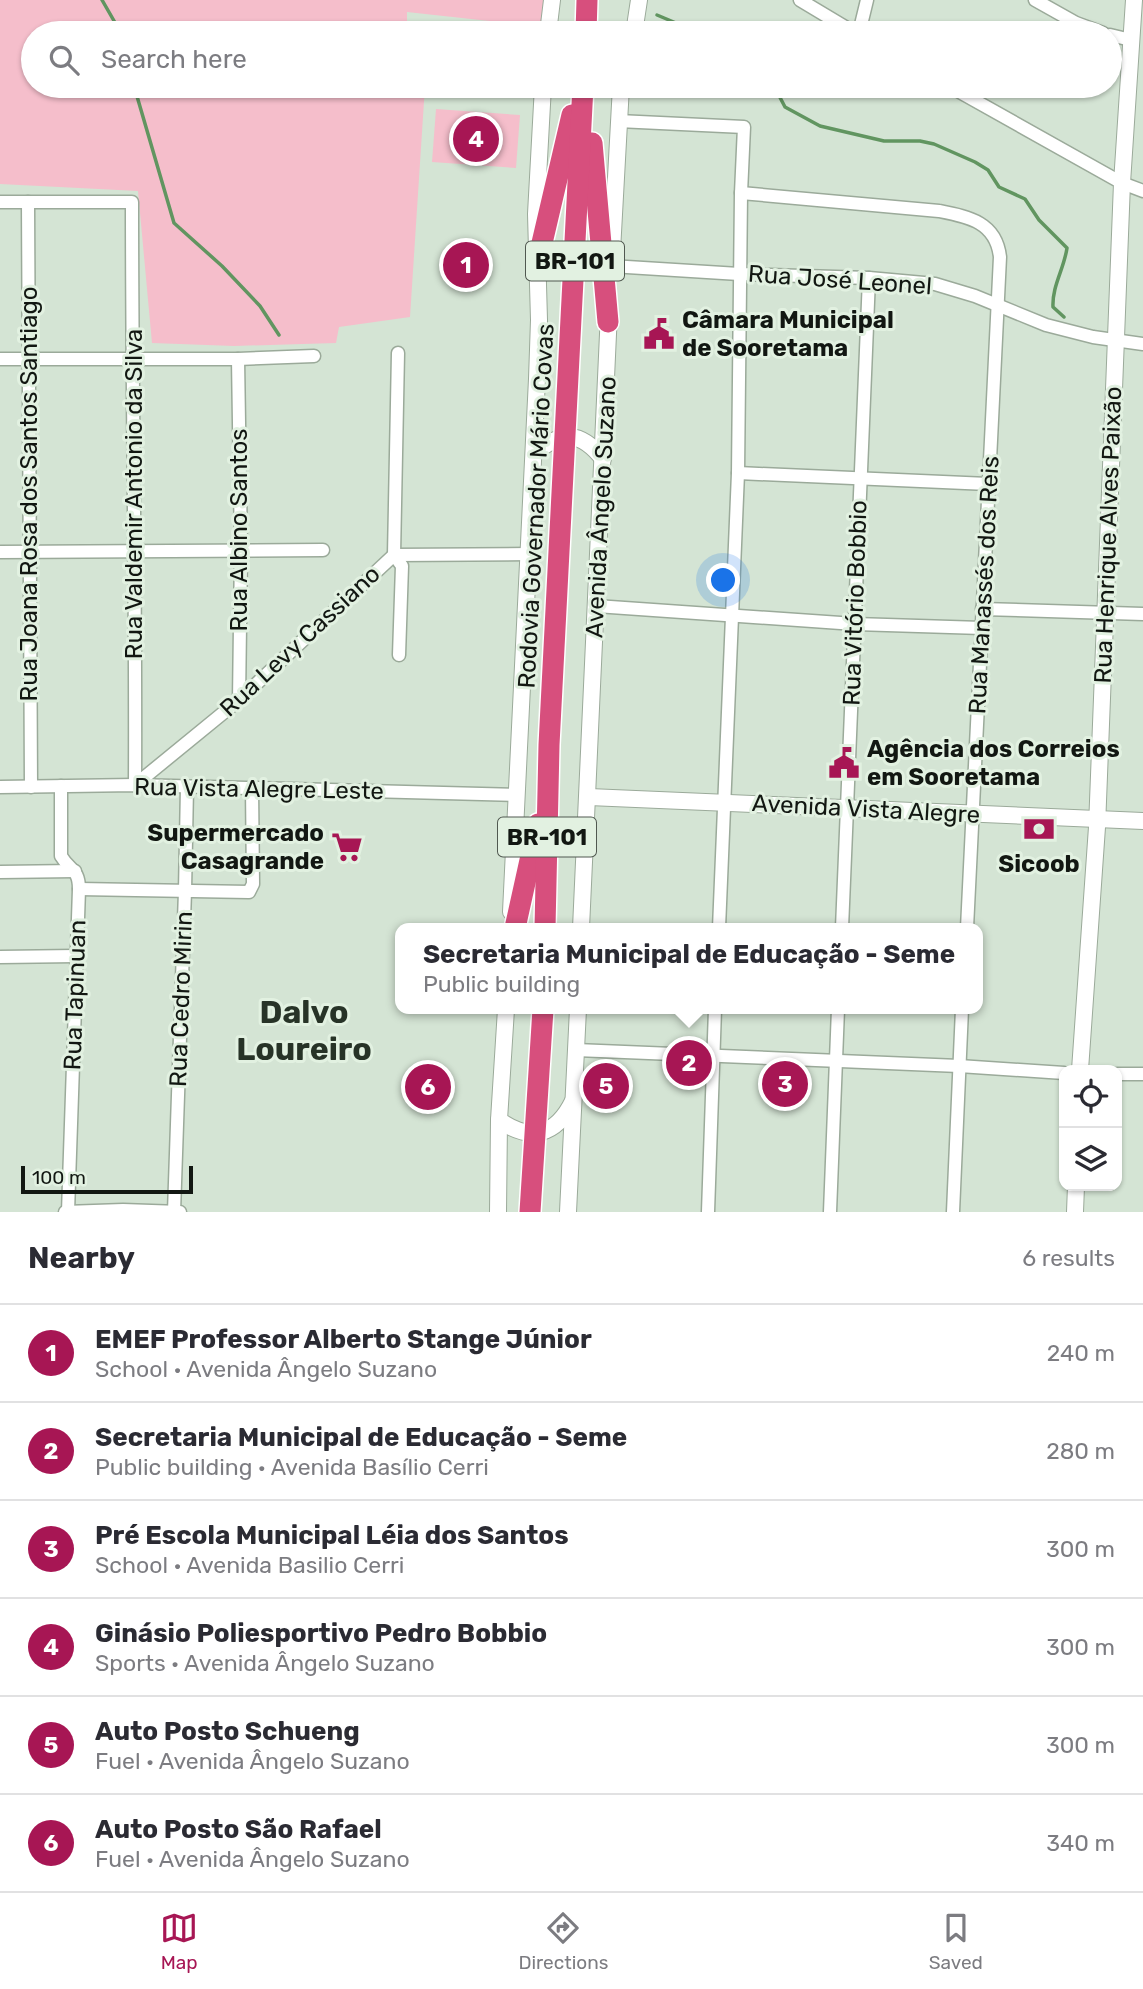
<!DOCTYPE html>
<html lang="en">
<head>
<meta charset="utf-8">
<style>
	:root { --surface:#fff; --page:#f2f2f3; --text:#2b2b33; --muted:#7c7c81; --line:#e1e1e2; --accent:#a71654 }
	body { margin:0; font-family:Rubik,sans-serif; background:var(--page); color:var(--text) }
	.controls { position:absolute; right:21px; bottom:21px; display:grid; overflow:hidden; border-radius:14px; box-shadow:0 2px 5px #0004 }
	.controls button { width:63px; height:63px; display:grid; place-items:center; padding:0; border:0; border-bottom:2px solid var(--line); background:var(--surface); color:var(--text); font:35px sans-serif }
	.scale { position:absolute; left:21px; bottom:18px; width:172px; box-sizing:border-box; padding-left:7px; border:4px solid #121712; border-top:0; font-size:19px; line-height:24px; white-space:nowrap; color:#121712; -webkit-text-stroke:5px #e2f1e1; paint-order:stroke }
	.you { position:absolute; left:724px; top:581px; width:24px; height:24px; margin:-18px; border:5px solid #fff; border-radius:50%; background:#1a73e8; box-shadow:0 0 0 10px #1a73e833 }
	.badge { display:grid; place-items:center; width:46px; height:46px; border-radius:50%; background:var(--accent); color:#fff; font-size:23px; font-weight:700 }
	.pin { position:absolute; translate:-50% -50%; border:4px solid #fff; box-shadow:0 2px 7px #0006 }
	.popup { position:absolute; left:395px; top:923px; width:588px; height:91px; box-sizing:border-box; display:grid; place-content:center; border-radius:14px; background:var(--surface); filter:drop-shadow(0 2px 5px #0005); font-size:23px; white-space:nowrap; color:var(--muted) }
	.popup b { font-size:26px; color:var(--text) }
	.popup::after { content:''; position:absolute; left:50%; top:100%; margin-left:-14px; border:14px solid transparent; border-top-color:var(--surface) }
	.list { margin:0; padding:0; list-style:none }
	h2 { display:flex; justify-content:space-between; align-items:center; height:91px; margin:0; padding:0 28px; font-size:30px }
	h2 small { font-size:23px; font-weight:400; color:var(--muted) }
	.list li { display:grid; grid-template-columns:46px 1fr auto; gap:21px; align-items:center; box-sizing:border-box; height:98px; padding:0 28px; border-top:2px solid var(--line) }
	.list b { display:block; font-size:26px; white-space:nowrap }
	.list p { margin:0; font-size:23px; white-space:nowrap; color:var(--muted) }
	.list em { font-size:23px; font-style:normal; color:var(--muted) }
	.icon { flex:none; width:38px; height:38px; fill:none; stroke:currentColor; stroke-width:2; stroke-linecap:round; stroke-linejoin:round }
	.map { position:relative; flex:none; width:1143px; height:1212px; overflow:hidden }
	.search { position:absolute; background:var(--surface); box-shadow:0 2px 5px #0004; left:21px; right:21px; top:21px; height:77px; display:flex; align-items:center; gap:18px; box-sizing:border-box; padding:0 24px; border-radius:38px; color:var(--muted); font-size:26px }
	.sheet { height:679px; background:var(--surface) }
	nav { display:flex; justify-content:space-around; align-items:center; box-sizing:border-box; height:98px; border-top:2px solid var(--line); background:var(--surface); font-size:19px; color:var(--muted) }
	nav a { display:grid; justify-items:center; gap:4px }
	nav .on { color:var(--accent) }
	.map>svg:first-child { display:block }
	.green { fill:#f5becb }
	.lines { fill:none; stroke-linecap:round; stroke-linejoin:round }
	.stream { stroke:#619560; stroke-width:3.5 }
	.street-casing { stroke:#9baa9a; stroke-width:15 }
	.secondary-casing { stroke:#9baa9a; stroke-width:18 }
	.highway-casing { stroke:#fff; stroke-width:24 }
	.street { stroke:#fff; stroke-width:12 }
	.secondary { stroke:#fff; stroke-width:16 }
	.highway { stroke:#d74f7d; stroke-width:21 }
	.labels { text-anchor:middle; stroke-width:6; stroke-linejoin:round; paint-order:stroke }
	.shield { fill:#e2f1e1; stroke:#505850; stroke-width:2 }
	.shield-label { font-size:23px; font-weight:bold; fill:#121712 }
	.street-label { font-size:24px; fill:#121712; stroke:#e2f1e1 }
	.poi-label { font-size:24px; font-weight:bold; fill:#121712; stroke:#e2f1e1; text-anchor:start }
	.district-label { font-size:32px; font-weight:bold; fill:#273327; stroke:#e2f1e1 }
</style>
</head>
<body>
<div class="map">
<svg width="1143" height="1212" viewBox="0 0 1143 1212">
	<rect width="100%" height="100%" fill="#d4e4d4"/>
	<g class="green">
		<polygon points="0,0 555,0 555,28 407,12 407,33 33,33 33,86 425,86 410,317 339,327 336,343 234,346 152,343 138,191 0,184"/>
		<polygon points="436,109 520,115 516,168 432,162"/>
	</g>
	<g class="lines">
		<g class="stream">
			<polyline points="102,0 121,33"/>
			<polyline points="657,15 676,23 685,33"/>
			<polyline points="134,86 174,223 222,266 260,306 279,335"/>
			<path d="M774,86L785,107L820,126L884,141H920L934,144L975,162L988,170L999,187L1025,199L1039,220L1067,248C1064,269 1052,286 1053,307L1064,317"/>
		</g>
		<defs>
			<g id="street">
				<polyline points="800,0 855,33"/>
				<polyline points="1035,0 1076,23 1103,33"/>
				<polyline points="859,33 867,0"/>
				<polyline points="1110,35 1131,40"/>
				<polyline points="949,86 1122,183 1143,191"/>
				<polyline points="618,121 744,127 741,193 738,473 719,928"/>
				<path d="M741,193L939,211C969,217 996,222 1000,257L967,928"/>
				<path d="M0,202H132C132,397 136,591 135,785"/>
				<polyline points="28,202 31,787"/>
				<polyline points="611,266 739,274 869,278 935,284 975,296 1046,325 1093,337 1143,344"/>
				<polyline points="398,353 394,555 402,566 399,655"/>
				<polyline points="0,359 238,359 314,356"/>
				<polyline points="238,359 241,550 239,700"/>
				<polyline points="738,473 988,484"/>
				<polyline points="0,552 323,550"/>
				<polyline points="596,606 855,624 982,628"/>
				<polyline points="982,609 1143,614"/>
				<polyline points="135,785 239,700 394,555 529,554"/>
				<path d="M61,786V856C70,871 79,869 79,889L68,1212"/>
				<polyline points="0,787 135,785 517,795"/>
				<polyline points="0,872 75,871"/>
				<polyline points="79,889 249,892 253,884 252,788"/>
				<polyline points="842,928 869,278"/>
				<polyline points="0,957 76,956"/>
				<polyline points="576,1050 959,1066 1064,1073"/>
				<polyline points="1117,1074 1143,1074"/>
				<polyline points="65,1212 123,1210 180,1212"/>
				<polyline points="174,1212 185,891 187,787"/>
				<polyline points="708,1212 715,1009"/>
				<polyline points="830,1212 838,1009"/>
				<polyline points="953,1212 962,1009"/>
			</g>
			<g id="secondary">
				<polyline points="548,33 552,0"/>
				<polyline points="634,33 639,0"/>
				<polyline points="611,269 621,86"/>
				<path d="M534,454C561,430 581,431 603,459"/>
				<polyline points="589,797 1143,821"/>
				<polyline points="511,912 537,379 539,320 536,214 543,86"/>
				<polyline points="581,928 609,312"/>
				<polyline points="1080,1070 1097,827 1122,183 1134,0"/>
				<path d="M499,1120C530,1142 556,1136 573,1101"/>
				<polyline points="498,1212 499,1120 506,1009"/>
				<polyline points="568,1212 578,1009"/>
				<polyline points="1075,1212 1076,1186"/>
			</g>
			<g id="highway">
				<polyline points="586,33 587,0"/>
				<polyline points="592,143 608,322"/>
				<polyline points="538,260 572,115"/>
				<polyline points="515,928 538,824"/>
				<polyline points="545,928 549,745 583,86"/>
				<polyline points="530,1212 543,1009"/>
			</g>
		</defs>
		<use href="#street" class="street-casing"/>
		<use href="#secondary" class="secondary-casing"/>
		<use href="#highway" class="highway-casing"/>
		<use href="#street" class="street"/>
		<use href="#secondary" class="secondary"/>
		<use href="#highway" class="highway"/>
	</g>
	<defs>
		<symbol id="civic-bare" viewBox="-9 -9 18 18"><path d="M-.6-6.5H3V-4.5H.6V-3L4-1V1h2V6H-6V1h2V-1L-.6-3ZM-1.2 2.5V6h2.4V2.5Z" fill="#a71654" stroke="#e2f1e1" stroke-width="2.5" paint-order="stroke"/></symbol>
		<symbol id="bank-bare" viewBox="-9 -9 18 18"><path d="M-6-4H6V4H-6ZM0-2.3a2.3 2.3 0 1 0 0 4.6a2.3 2.3 0 1 0 0-4.6Z" fill="#a71654" stroke="#e2f1e1" stroke-width="2.5" paint-order="stroke"/></symbol>
		<symbol id="supermarket-bare" viewBox="-9 -9 18 18"><path d="M-6-5.5h2.5l.6 2H6L4.5 2H-2.5L-4.4-4H-6ZM-1.5 3.2a1.3 1.3 0 1 0 .1 0ZM3 3.2a1.3 1.3 0 1 0 .1 0Z" fill="#a71654" stroke="#e2f1e1" stroke-width="2.5" paint-order="stroke"/></symbol>
	</defs>
	<g fill-rule="evenodd">
		<use href="#civic-bare" x="637" y="312" width="44" height="44"/>
		<use href="#civic-bare" x="822" y="741" width="44" height="44"/>
		<use href="#bank-bare" x="1017" y="807" width="44" height="44"/>
		<use href="#supermarket-bare" x="325" y="825" width="44" height="44"/>
	</g>
	<g class="labels">
		<g class="shield">
			<rect x="526" y="241.5" width="98" height="39" rx="5"/>
			<rect x="498" y="817.5" width="98" height="39" rx="5"/>
		</g>
		<g class="shield-label">
			<text x="575" y="269">BR-101</text>
			<text x="547" y="845">BR-101</text>
		</g>
		<g class="street-label">
			<text transform="translate(840 280) rotate(4)" y="8">Rua José Leonel</text>
			<text transform="translate(29 494) rotate(-90)" y="8">Rua Joana Rosa dos Santos Santiago</text>
			<text transform="translate(134 494) rotate(-90)" y="8">Rua Valdemir Antonio da Silva</text>
			<text transform="translate(536 506) rotate(-87)" y="8">Rodovia Governador Mário Covas</text>
			<text transform="translate(601 507) rotate(-87)" y="8">Avenida Ângelo Suzano</text>
			<text transform="translate(239 530) rotate(-90)" y="8">Rua Albino Santos</text>
			<text transform="translate(1108 535) rotate(-88)" y="8">Rua Henrique Alves Paixão</text>
			<text transform="translate(984 585) rotate(-87)" y="8">Rua Manassés dos Reis</text>
			<text transform="translate(855 603) rotate(-88)" y="8">Rua Vitório Bobbio</text>
			<text transform="translate(300 641) rotate(-43)" y="8">Rua Levy Cassiano</text>
			<text transform="translate(259 789) rotate(1)" y="8">Rua Vista Alegre Leste</text>
			<text transform="translate(866 809) rotate(3)" y="8">Avenida Vista Alegre</text>
			<text transform="translate(75 995) rotate(-88)" y="8">Rua Tapinuan</text>
			<text transform="translate(181 999) rotate(-88)" y="8">Rua Cedro Mirin</text>
		</g>
		<g class="poi-label">
			<text x="682" y="328">Câmara Municipal<tspan x="682" dy="28">de Sooretama</tspan></text>
			<text x="867" y="757">Agência dos Correios<tspan x="867" dy="28">em Sooretama</tspan></text>
			<text x="324" y="841" text-anchor="end">Supermercado<tspan x="324" dy="28">Casagrande</tspan></text>
			<text x="1039" y="872" text-anchor="middle">Sicoob</text>
		</g>
		<g class="district-label">
			<text x="304" y="1023">Dalvo<tspan x="304" dy="37">Loureiro</tspan></text>
		</g>
	</g>
</svg>
<div class="controls">
<button><svg class="icon" aria-label="locate" viewBox="0 0 24 24"><circle cx="12" cy="12" r="6"/><path d="M12 2v4M12 18v4M2 12h4M18 12h4"/></svg></button>
<button><svg class="icon" aria-label="layers" viewBox="0 0 24 24"><path d="M12 4l9 5-9 5-9-5zM3 14l9 5 9-5"/></svg></button>
</div>
<div class="scale">100 m</div>
<div class="you"></div>
<div class="pin badge" style="left:466px;top:265px">1</div>
<div class="pin badge" style="left:689px;top:1063px">2</div>
<div class="popup"><b>Secretaria Municipal de Educação - Seme</b>Public building</div>
<div class="pin badge" style="left:785px;top:1084px">3</div>
<div class="pin badge" style="left:476px;top:139px">4</div>
<div class="pin badge" style="left:606px;top:1086px">5</div>
<div class="pin badge" style="left:428px;top:1087px">6</div>
<div class="search"><svg class="icon" aria-label="search" viewBox="0 0 24 24"><circle cx="10" cy="10" r="6"/><path d="M15 15l6 6"/></svg>Search here</div>
</div>
<section class="sheet">
<h2>Nearby<small>6 results</small></h2>
<ul class="list">
<li><span class="badge">1</span><div><b>EMEF Professor Alberto Stange Júnior</b><p>School · Avenida Ângelo Suzano</p></div><em>240 m</em></li>
<li><span class="badge">2</span><div><b>Secretaria Municipal de Educação - Seme</b><p>Public building · Avenida Basílio Cerri</p></div><em>280 m</em></li>
<li><span class="badge">3</span><div><b>Pré Escola Municipal Léia dos Santos</b><p>School · Avenida Basilio Cerri</p></div><em>300 m</em></li>
<li><span class="badge">4</span><div><b>Ginásio Poliesportivo Pedro Bobbio</b><p>Sports · Avenida Ângelo Suzano</p></div><em>300 m</em></li>
<li><span class="badge">5</span><div><b>Auto Posto Schueng</b><p>Fuel · Avenida Ângelo Suzano</p></div><em>300 m</em></li>
<li><span class="badge">6</span><div><b>Auto Posto São Rafael</b><p>Fuel · Avenida Ângelo Suzano</p></div><em>340 m</em></li>
</ul>
</section>
<nav>
<a class="on"><svg class="icon" aria-label="map" viewBox="0 0 24 24"><path d="M3 6l6-2 6 2 6-2v14l-6 2-6-2-6 2zM9 4v14M15 6v14"/></svg>Map</a>
<a><svg class="icon" aria-label="directions" viewBox="0 0 24 24"><path d="M12 3l9 9-9 9-9-9zM9 14v-3h6M13 9l2 2-2 2"/></svg>Directions</a>
<a><svg class="icon" aria-label="saved" viewBox="0 0 24 24"><path d="M7 4h10v16l-5-4-5 4z"/></svg>Saved</a>
</nav>
</body>
</html>
